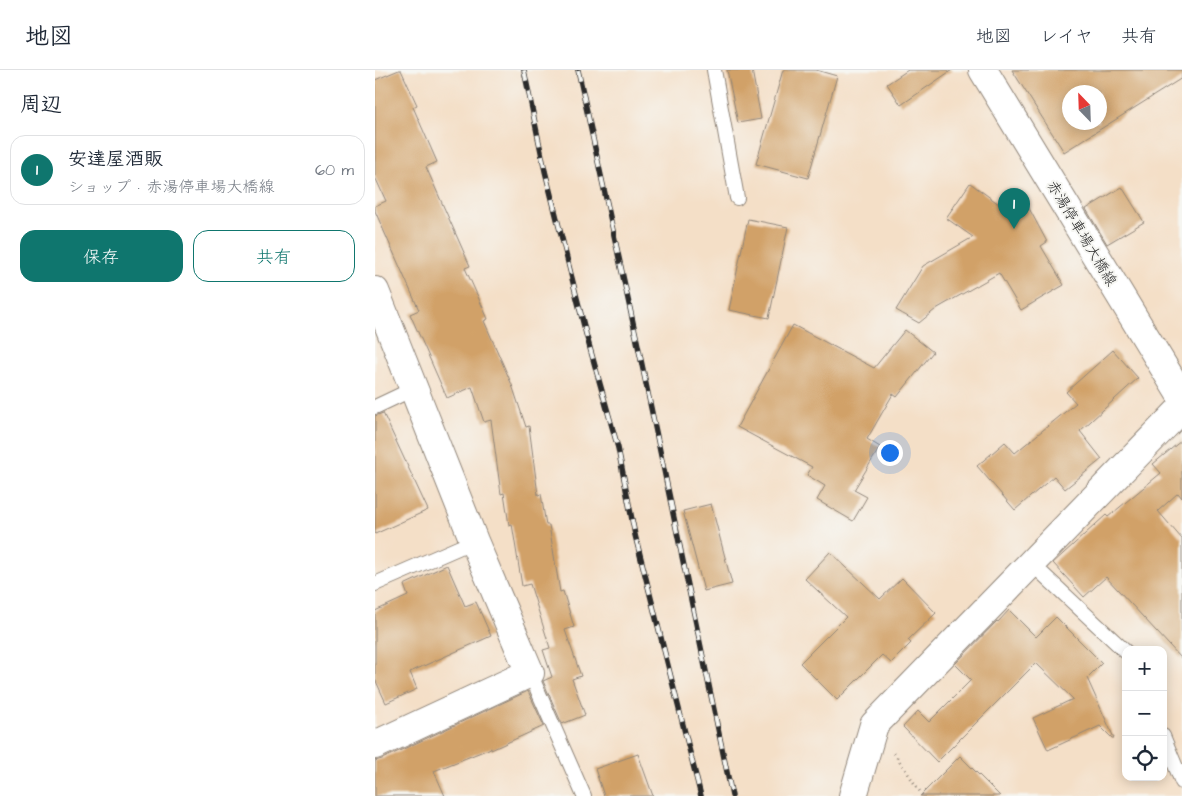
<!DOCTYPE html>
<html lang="ja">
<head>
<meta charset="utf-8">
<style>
	:root { --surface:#fff; --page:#f2f2f3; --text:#1f2937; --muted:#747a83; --line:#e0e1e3; --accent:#0f766e }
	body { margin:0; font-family:"Architects Daughter","Klee One",sans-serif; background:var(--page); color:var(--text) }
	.controls { position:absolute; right:15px; bottom:15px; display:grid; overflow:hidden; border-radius:10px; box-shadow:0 2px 12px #0003 }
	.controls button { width:45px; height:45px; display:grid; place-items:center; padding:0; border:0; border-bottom:1px solid var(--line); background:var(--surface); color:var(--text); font:25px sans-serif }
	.compass { position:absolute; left:687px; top:15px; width:45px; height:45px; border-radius:50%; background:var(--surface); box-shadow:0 2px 12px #0003; rotate:337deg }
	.you { position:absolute; left:514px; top:382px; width:18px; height:18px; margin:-12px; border:4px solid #fff; border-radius:50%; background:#1a73e8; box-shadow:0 0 0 8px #1a73e833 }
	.badge { display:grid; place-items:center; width:32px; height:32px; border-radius:50%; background:var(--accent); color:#fff; font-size:16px; font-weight:700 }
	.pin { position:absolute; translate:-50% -41px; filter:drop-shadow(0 1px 2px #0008) }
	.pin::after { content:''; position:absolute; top:26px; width:18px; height:15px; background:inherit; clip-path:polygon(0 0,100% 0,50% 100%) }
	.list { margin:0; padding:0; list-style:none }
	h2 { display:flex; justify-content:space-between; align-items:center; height:65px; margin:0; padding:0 20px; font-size:21px }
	h2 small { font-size:16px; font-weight:400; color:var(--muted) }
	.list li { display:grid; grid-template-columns:32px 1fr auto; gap:15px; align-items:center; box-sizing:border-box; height:70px; margin:0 10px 10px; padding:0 10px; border:1px solid var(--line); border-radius:15px }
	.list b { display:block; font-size:19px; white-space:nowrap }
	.list p { margin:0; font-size:16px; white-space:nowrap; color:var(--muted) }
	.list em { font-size:16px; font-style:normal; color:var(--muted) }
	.actions { display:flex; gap:10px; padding:15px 20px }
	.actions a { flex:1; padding:11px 0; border:1px solid var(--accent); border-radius:15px; text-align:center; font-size:18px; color:var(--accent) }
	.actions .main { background:var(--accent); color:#fff }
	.icon { flex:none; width:28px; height:28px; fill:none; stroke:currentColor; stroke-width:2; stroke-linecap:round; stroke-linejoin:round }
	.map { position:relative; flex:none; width:807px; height:726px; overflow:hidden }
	header { display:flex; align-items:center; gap:30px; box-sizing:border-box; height:70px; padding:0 25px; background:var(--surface); border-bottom:1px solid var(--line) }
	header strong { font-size:24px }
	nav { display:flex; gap:28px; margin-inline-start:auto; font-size:18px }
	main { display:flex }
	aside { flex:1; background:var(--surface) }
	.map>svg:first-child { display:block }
	.building { fill:#d1a167; fill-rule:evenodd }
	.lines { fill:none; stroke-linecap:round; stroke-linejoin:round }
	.service-casing { stroke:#908579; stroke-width:16 }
	.minor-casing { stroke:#908579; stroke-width:30 }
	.secondary-casing { stroke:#908579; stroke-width:30 }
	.path { stroke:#908579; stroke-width:3; stroke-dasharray:1 4; stroke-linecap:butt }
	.service { stroke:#fff; stroke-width:14 }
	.minor { stroke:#fff; stroke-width:28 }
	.secondary { stroke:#fff; stroke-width:28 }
	.rail-casing { stroke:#2b2b2b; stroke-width:5.5 }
	.rail { stroke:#f6f6f2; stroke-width:4; stroke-dasharray:11; stroke-linecap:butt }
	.labels { text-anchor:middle; stroke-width:4; stroke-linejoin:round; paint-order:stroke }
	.street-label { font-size:15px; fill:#2b2b2b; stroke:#f6f6f2 }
</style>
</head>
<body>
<header>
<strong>地図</strong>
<nav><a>地図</a><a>レイヤ</a><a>共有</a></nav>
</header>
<main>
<aside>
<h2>周辺<small></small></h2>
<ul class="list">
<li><span class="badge">1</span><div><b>安達屋酒販</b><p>ショップ · 赤湯停車場大橋線</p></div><em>60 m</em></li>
</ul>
<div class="actions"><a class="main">保存</a><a>共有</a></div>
</aside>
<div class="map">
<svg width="807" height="726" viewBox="0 0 807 726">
	<rect width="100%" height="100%" fill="#f6f6f2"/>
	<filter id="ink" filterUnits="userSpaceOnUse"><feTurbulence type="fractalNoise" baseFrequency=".02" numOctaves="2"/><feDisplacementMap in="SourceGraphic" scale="10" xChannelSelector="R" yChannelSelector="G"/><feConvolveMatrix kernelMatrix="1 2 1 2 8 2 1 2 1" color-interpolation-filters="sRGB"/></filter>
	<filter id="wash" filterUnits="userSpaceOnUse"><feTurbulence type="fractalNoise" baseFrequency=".0096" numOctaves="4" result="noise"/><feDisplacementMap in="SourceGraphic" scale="20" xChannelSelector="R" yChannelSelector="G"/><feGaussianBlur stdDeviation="1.12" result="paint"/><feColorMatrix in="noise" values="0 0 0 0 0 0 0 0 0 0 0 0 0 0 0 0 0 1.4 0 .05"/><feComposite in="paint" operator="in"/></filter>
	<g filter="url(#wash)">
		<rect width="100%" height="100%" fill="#f4dfc7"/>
		<g id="blocks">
			<g class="building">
				<polygon points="24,0 26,0 42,35 38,37 62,92 51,97 95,196 90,198 113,249 109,251 137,315 151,357 154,356 163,425 166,424 171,455 174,455 185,522 188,521 199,557 190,560 206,606 197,609 210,645 187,654 168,611 177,607 168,580 175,578 155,514 147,516 137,454 134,455 129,423 126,424 116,350 109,352 97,317 72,328 35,244 44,240 0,141 0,136 11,131 0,107 0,10"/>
				<polygon points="352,0 377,0 386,49 363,53"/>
				<polygon points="408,0 441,0 462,6 433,108 381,94"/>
				<polygon points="533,0 577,0 526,35 512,14"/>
				<path d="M637,0H807V8L689,82ZM694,22H724V52H694Z"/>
				<polygon points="595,113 628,137 648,127 672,172 666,176 689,215 646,240 624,203 561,239 544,253 521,240 548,196 598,167 571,148"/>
				<polygon points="747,117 769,152 732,174 711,139"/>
				<polygon points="373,149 413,157 394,248 354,240"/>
				<polygon points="418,255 499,298 530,260 558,282 522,327 518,324 492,369 505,377 479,420 492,427 478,451 442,430 450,416 432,405 437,397 362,357"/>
				<polygon points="738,280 763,308 705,361 727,389 690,419 679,406 640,440 602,396 630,372 640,383 701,333 691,322"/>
				<polygon points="8,343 53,440 0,464 0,346"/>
				<polygon points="807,370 807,428 803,423 783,441 807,469 807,589 731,507 709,527 678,493 731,445 733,447 786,403 778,394"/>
				<polygon points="336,434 357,514 329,521 308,441"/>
				<polygon points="455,482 505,529 527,508 561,543 533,570 536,573 516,593 507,585 462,630 425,593 471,547 430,509"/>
				<polygon points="72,495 90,536 101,532 116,566 35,602 42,619 11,633 0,609 0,541 33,526 29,515"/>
				<polygon points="634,540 661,567 681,547 727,593 712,608 739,668 737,668 725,656 673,680 658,648 698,629 661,593 562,692 528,657 543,641 554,652 596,610 580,594 622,551 623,552"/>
				<polygon points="153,621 169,656 116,680 116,678 59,701 70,726 0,726 0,691 7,689"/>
				<polygon points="263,684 278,726 229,726 220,699"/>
				<polygon points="585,686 625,726 545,726"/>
			</g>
		</g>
	</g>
	<g filter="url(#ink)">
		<use href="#blocks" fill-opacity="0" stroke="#908579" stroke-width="1"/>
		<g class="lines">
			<defs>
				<g id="service">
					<polyline points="339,0 362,128"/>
					<polyline points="0,337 38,319"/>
					<polyline points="656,493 751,582"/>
					<polyline points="0,514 99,471"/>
					<polyline points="155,603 209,726"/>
					<polyline points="788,666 807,712"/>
				</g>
				<g id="minor">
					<polyline points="0,221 99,471 155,603 0,675"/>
					<polyline points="478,726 499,655 807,338"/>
				</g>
				<polyline id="secondary" points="608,0 807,327"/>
			</defs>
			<use href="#service" class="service-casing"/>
			<use href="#minor" class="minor-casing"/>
			<use href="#secondary" class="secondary-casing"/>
			<polyline class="path" points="519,683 548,726"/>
			<use href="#service" class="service"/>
			<use href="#minor" class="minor"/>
			<use href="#secondary" class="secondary"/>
			<defs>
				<g id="rail">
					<polyline points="149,0 170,101 211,264 243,378 260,465 326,726"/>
					<polyline points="203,0 261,266 357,726"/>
				</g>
			</defs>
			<use href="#rail" class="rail-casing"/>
			<use href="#rail" class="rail"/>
		</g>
	</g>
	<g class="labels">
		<g class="street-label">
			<text transform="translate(707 163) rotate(59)" y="5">赤湯停車場大橋線</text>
		</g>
	</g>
</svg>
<div class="controls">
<button>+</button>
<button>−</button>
<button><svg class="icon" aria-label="locate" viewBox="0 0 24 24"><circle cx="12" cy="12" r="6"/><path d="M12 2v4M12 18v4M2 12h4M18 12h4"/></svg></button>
</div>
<svg class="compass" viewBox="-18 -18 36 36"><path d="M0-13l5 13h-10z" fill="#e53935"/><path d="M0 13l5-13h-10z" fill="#747a83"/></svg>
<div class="you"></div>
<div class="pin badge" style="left:639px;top:159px">1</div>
</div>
</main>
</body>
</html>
